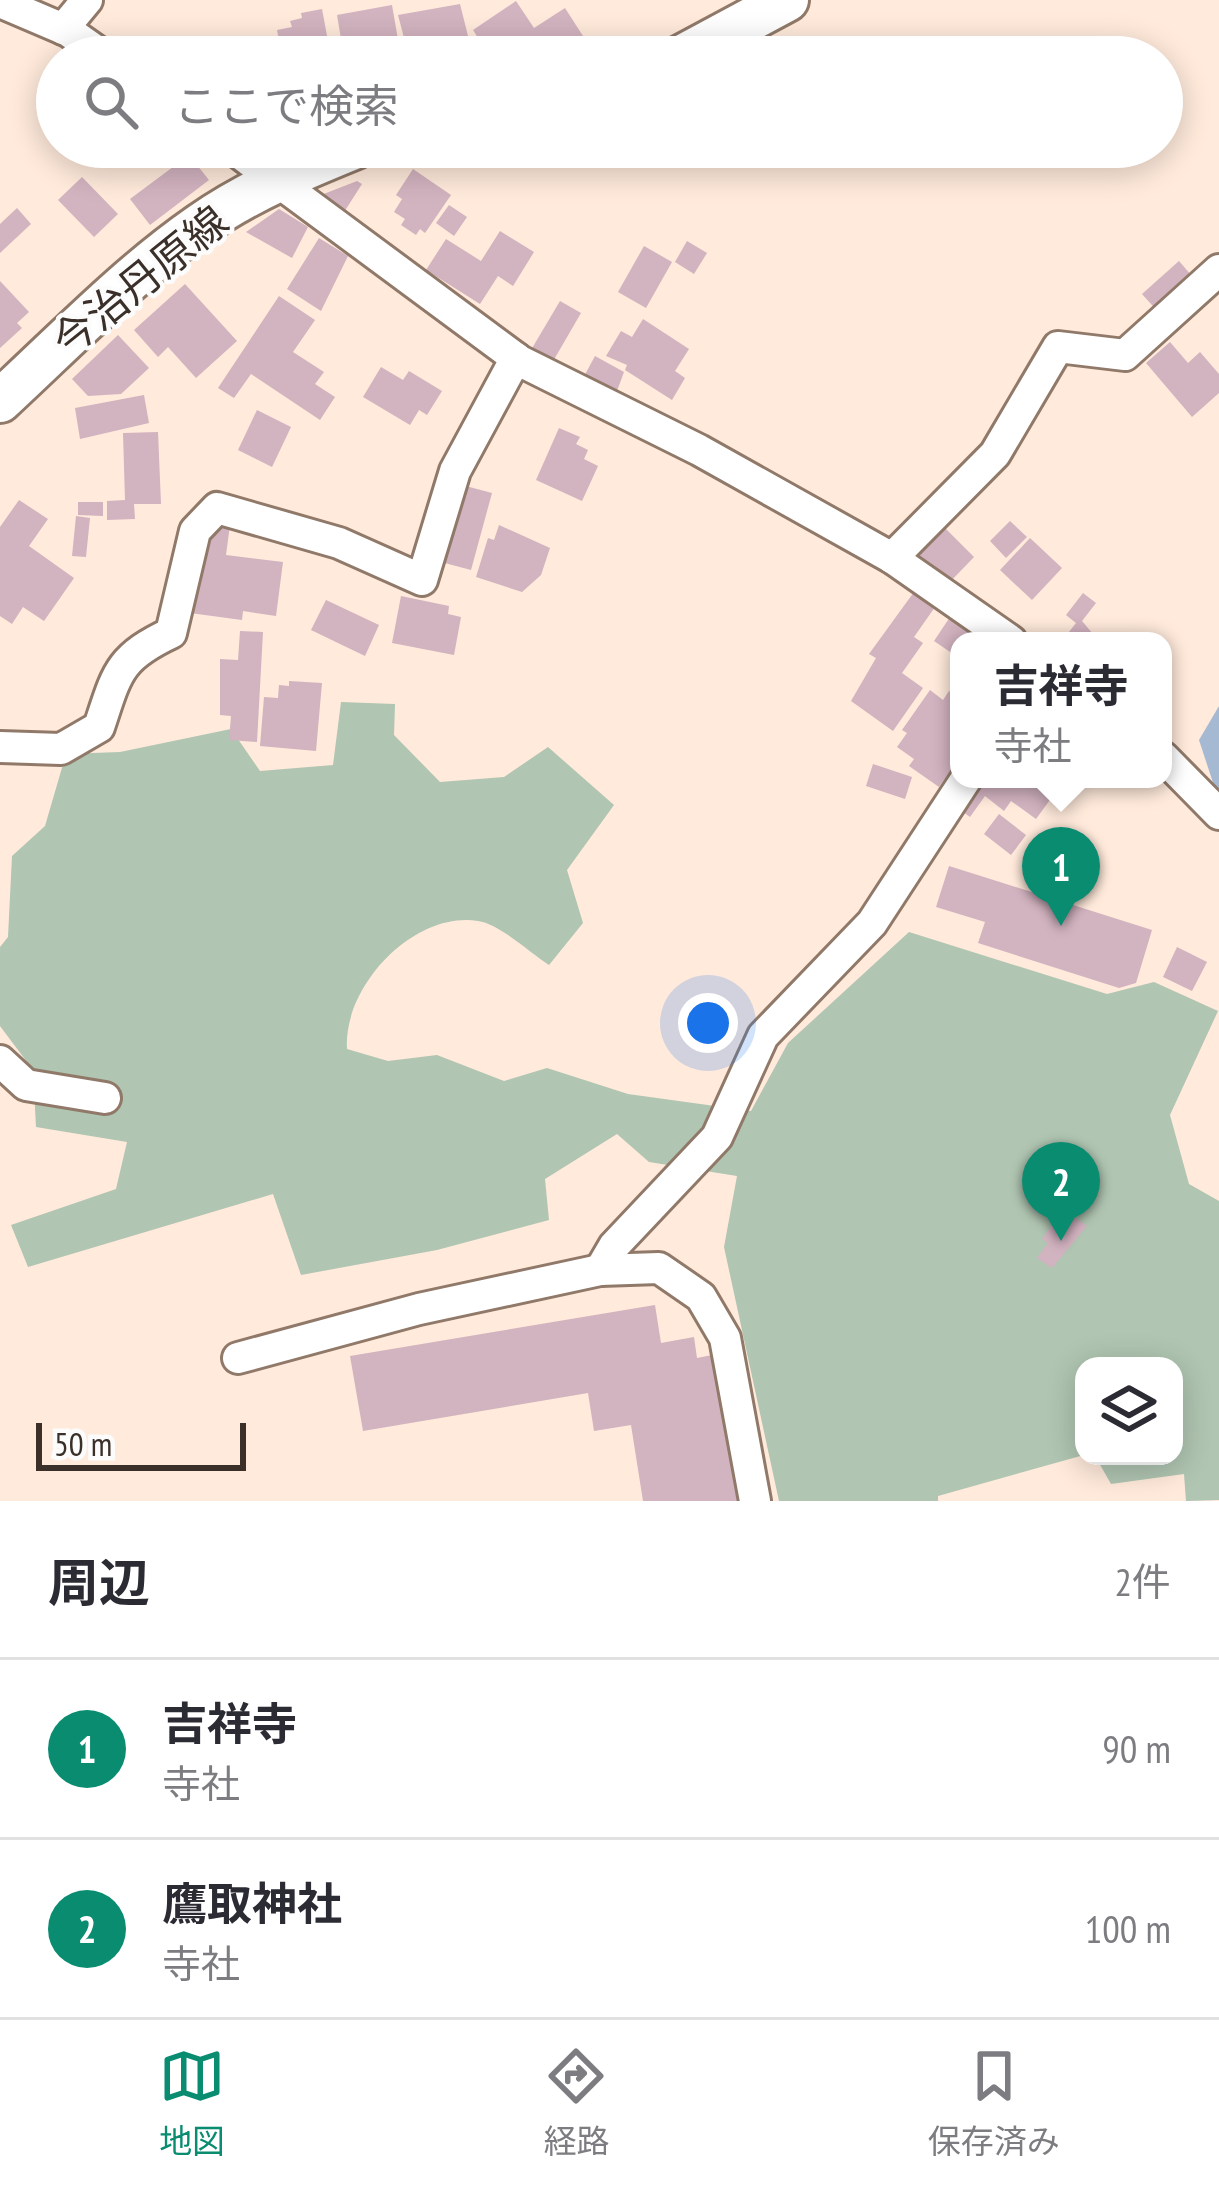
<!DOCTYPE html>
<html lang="ja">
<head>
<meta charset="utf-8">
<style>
	:root { --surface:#fff; --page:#f7f7f7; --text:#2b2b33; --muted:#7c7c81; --line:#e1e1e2; --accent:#0a8c71 }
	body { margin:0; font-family:"PT Sans Narrow","Noto Sans JP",sans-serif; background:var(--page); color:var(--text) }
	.controls { position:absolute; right:36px; bottom:36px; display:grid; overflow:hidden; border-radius:24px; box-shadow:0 6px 30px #0003 }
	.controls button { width:108px; height:108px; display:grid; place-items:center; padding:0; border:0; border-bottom:3px solid var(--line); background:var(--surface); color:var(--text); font:60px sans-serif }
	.scale { position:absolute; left:36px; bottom:30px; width:210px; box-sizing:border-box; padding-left:12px; border:6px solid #3a3029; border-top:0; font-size:33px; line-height:42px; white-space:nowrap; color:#3a3029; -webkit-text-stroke:9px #fcfcfc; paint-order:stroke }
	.you { position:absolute; left:708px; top:1023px; width:42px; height:42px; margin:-30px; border:9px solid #fff; border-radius:50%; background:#1a73e8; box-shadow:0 0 0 18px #1a73e833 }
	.badge { display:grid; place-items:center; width:78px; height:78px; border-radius:50%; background:var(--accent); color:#fff; font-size:39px; font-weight:700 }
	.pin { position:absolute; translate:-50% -99px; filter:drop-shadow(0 3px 6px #0008) }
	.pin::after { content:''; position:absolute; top:63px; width:42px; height:36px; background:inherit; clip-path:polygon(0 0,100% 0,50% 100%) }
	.popup { position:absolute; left:950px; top:632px; width:222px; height:156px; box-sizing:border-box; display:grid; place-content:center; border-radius:24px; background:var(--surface); filter:drop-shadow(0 3px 9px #0005); font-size:39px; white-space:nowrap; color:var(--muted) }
	.popup b { font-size:45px; color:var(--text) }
	.popup::after { content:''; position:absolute; left:50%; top:100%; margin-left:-24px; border:24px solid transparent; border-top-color:var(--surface) }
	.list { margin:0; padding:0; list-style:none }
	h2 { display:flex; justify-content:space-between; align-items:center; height:156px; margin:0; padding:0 48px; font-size:51px }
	h2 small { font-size:39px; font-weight:400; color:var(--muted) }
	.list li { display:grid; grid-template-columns:78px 1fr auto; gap:36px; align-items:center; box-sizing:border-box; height:180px; padding:0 48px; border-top:3px solid var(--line) }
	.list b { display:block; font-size:45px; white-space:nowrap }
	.list p { margin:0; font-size:39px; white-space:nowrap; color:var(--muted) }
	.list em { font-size:39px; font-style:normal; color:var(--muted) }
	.icon { flex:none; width:66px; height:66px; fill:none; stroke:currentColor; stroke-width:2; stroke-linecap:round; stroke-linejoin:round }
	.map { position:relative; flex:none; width:1219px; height:1501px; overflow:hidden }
	.search { position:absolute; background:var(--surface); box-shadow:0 6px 30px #0003; left:36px; right:36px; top:36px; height:132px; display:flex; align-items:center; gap:30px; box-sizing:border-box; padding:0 42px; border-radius:66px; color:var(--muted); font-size:45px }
	.sheet { height:516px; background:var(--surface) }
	nav { display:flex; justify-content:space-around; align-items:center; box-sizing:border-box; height:168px; border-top:3px solid var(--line); background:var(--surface); font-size:33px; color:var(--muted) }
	nav a { display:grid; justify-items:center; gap:6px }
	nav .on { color:var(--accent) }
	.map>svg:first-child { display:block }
	.green { fill:#b0c5b2 }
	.water { fill:#a5bad2 }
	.building { fill:#d2b3c0 }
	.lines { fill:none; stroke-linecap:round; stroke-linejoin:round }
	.minor-casing { stroke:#907969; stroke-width:36 }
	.secondary-casing { stroke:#907969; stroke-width:48 }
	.minor { stroke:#fff; stroke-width:30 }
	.secondary { stroke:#fff; stroke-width:42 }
	.labels { text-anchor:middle; stroke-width:9; stroke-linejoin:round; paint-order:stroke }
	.street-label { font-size:42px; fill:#3a3029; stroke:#fcfcfc }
</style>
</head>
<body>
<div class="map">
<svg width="1219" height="1501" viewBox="0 0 1219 1501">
	<rect width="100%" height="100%" fill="#ffeadb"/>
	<path class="green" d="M341,702L395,704L394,735L440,782L504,777L548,747L614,805L567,870L583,923L549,965C530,953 500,924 478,921C413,911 343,987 347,1049L388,1061L437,1055L504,1081L547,1068L628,1094L751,1111L788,1043L909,932L1107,994L1154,982L1218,1011L1170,1115L1189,1184L1219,1201V1500L1186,1501L1184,1474L1111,1484L1095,1456H1174V1366H1084V1455L938,1496V1501H779L724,1247L737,1176L649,1162L617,1134L545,1179L549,1220L437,1250L301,1275L273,1194L28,1267L11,1225L116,1189L127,1142L36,1127L33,1070L0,1026V947L8,937L12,856L45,826L66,754L120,752L231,729L260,771L333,765Z"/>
	<polygon class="water" points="1219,706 1219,801 1199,740"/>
	<g class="building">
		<polygon points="516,1 534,28 565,8 583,36 550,57 490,57 473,30"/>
		<polygon points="460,4 468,36 443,42 447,57 409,57 398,15"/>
		<polygon points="392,5 400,51 344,57 337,15"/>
		<polygon points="322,9 331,57 282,57 277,30 292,27 290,21 302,18 301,13"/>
		<polygon points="189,155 209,180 150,225 130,199"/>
		<polygon points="413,169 451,195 425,233 420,229 416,235 401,225 405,219 394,212 402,199 396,195"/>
		<polygon points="82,177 118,214 94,237 58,200"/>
		<polygon points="357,181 362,184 339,220 316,197"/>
		<polygon points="449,205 467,217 454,236 436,223"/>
		<polygon points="17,208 31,224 0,253 0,224"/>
		<polygon points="279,209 308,227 292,258 246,232"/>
		<polygon points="500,231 534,252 513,286 498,276 480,304 426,270 446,239 481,261"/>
		<polygon points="319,238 348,256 321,311 287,289"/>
		<polygon points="687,241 707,253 694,274 675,262"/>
		<polygon points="644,246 672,262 646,308 618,292"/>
		<polygon points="1179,261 1197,282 1160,314 1142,294"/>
		<polygon points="0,281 29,312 17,323 22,328 0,348"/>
		<polygon points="185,284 237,341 196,378 168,347 158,357 134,330"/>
		<polygon points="279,296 315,320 293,352 324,372 315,384 335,397 320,420 251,374 234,398 218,388"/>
		<polygon points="560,301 581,313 552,363 531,350"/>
		<polygon points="643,319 689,349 675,371 685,378 672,400 625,370 627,365 606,356 621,331 632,337"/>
		<polygon points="118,335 149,368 121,394 88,396 72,379"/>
		<polygon points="1170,342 1188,363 1200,352 1219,374 1219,393 1192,417 1146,363"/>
		<polygon points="595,356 624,372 614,399 581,382"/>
		<polygon points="381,367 403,380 409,371 442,391 427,415 419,410 410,425 363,397"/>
		<polygon points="144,395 149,423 80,439 75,408"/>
		<polygon points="257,410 291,427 272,467 238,450"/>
		<polygon points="559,428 580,437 576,444 588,450 584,459 598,466 582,501 536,480"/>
		<polygon points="158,432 161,504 134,504 135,519 107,520 107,501 125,500 123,433"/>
		<polygon points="462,485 492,493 471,570 441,562"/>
		<polygon points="19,500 48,519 29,546 74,578 44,621 23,607 12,624 0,616 0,527"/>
		<polygon points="78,502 103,502 103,516 78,515"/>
		<polygon points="76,516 90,518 86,557 72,556"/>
		<polygon points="1010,521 1027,537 1006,558 990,541"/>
		<polygon points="213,523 230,525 226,555 283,562 276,616 243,611 242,620 190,613 202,531"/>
		<polygon points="499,525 550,548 541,575 522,592 476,577 488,538 494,540"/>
		<polygon points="945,528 974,557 947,585 918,555"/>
		<polygon points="1030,538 1062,568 1032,600 1000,570"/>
		<polygon points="914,592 935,607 914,637 923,643 902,673 923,688 893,731 851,701 876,658 869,654"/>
		<polygon points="1083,593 1096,603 1082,621 1099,641 1062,641 1076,623 1066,615"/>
		<polygon points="401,596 449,606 448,614 461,617 454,655 392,643"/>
		<polygon points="326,600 379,625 365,656 311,630"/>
		<polygon points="952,614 971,627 953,654 934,641"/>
		<polygon points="240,631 263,632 257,742 229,740 231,716 220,715 220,659 238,660"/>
		<polygon points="289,681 322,683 316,751 260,746 264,697 278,698 279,685 289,686"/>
		<polygon points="930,690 943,700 949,691 959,698 959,758 939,787 909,766 914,759 897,747 907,733 902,730"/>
		<polygon points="873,764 912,777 905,799 866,786"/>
		<polygon points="970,779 1059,779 1063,782 1036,819 1011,801 1004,811 985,796 970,817 952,804"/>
		<polygon points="999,814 1026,835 1011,855 984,834"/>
		<polygon points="949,866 1152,930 1136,983 1119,988 978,943 985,922 936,907"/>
		<polygon points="1177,947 1207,962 1192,991 1163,977"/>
		<polygon points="1063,1209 1087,1226 1052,1268 1037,1258 1048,1243 1042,1239"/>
		<polygon points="655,1305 661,1343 694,1337 697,1358 717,1354 742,1501 643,1501 631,1425 594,1431 588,1393 363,1431 350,1356"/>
	</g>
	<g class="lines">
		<defs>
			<g id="minor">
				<polyline points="0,2 68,31 105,57"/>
				<polyline points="63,29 87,0"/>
				<polyline points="231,147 520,361 699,450 892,558 1011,641"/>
				<polyline points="892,558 995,454 1058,347 1125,355 1219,270"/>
				<path d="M0,747L61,749L99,727C117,673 118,658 171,633L195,531L217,508L339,543L422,580L455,471L516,358"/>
				<polyline points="1163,757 1219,814"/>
				<polyline points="0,1061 26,1085 105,1098"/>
				<polyline points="600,1270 614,1246 717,1137 763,1036 872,923 966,779"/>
				<polyline points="238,1358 419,1309 600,1270 659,1268 701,1297 725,1338 755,1501"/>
			</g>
			<g id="secondary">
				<polyline points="681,57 787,0"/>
				<path d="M0,401C65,341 128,275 200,225C248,191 302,169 356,147"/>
			</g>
		</defs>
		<use href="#minor" class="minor-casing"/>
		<use href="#secondary" class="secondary-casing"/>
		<use href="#minor" class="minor"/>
		<use href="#secondary" class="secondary"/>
	</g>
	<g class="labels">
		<g class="street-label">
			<text transform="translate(140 281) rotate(-39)" y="15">今治丹原線</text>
		</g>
	</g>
</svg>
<div class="controls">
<button><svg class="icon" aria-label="layers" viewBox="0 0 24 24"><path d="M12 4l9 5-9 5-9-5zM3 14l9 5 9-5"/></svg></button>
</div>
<div class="scale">50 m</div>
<div class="you"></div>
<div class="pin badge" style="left:1061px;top:926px">1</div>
<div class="popup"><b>吉祥寺</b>寺社</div>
<div class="pin badge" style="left:1061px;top:1241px">2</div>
<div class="search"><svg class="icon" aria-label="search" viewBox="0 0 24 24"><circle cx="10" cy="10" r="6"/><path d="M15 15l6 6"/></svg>ここで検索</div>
</div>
<section class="sheet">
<h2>周辺<small>2件</small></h2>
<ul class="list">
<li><span class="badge">1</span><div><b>吉祥寺</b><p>寺社</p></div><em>90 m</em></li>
<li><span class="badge">2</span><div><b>鷹取神社</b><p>寺社</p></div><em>100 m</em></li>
</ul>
</section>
<nav>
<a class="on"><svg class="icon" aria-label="map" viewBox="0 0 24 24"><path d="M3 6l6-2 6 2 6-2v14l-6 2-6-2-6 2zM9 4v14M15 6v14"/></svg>地図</a>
<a><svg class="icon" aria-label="directions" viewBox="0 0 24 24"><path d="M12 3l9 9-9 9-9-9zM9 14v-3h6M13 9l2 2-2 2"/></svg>経路</a>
<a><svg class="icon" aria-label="saved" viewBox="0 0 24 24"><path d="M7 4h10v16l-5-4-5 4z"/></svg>保存済み</a>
</nav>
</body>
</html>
